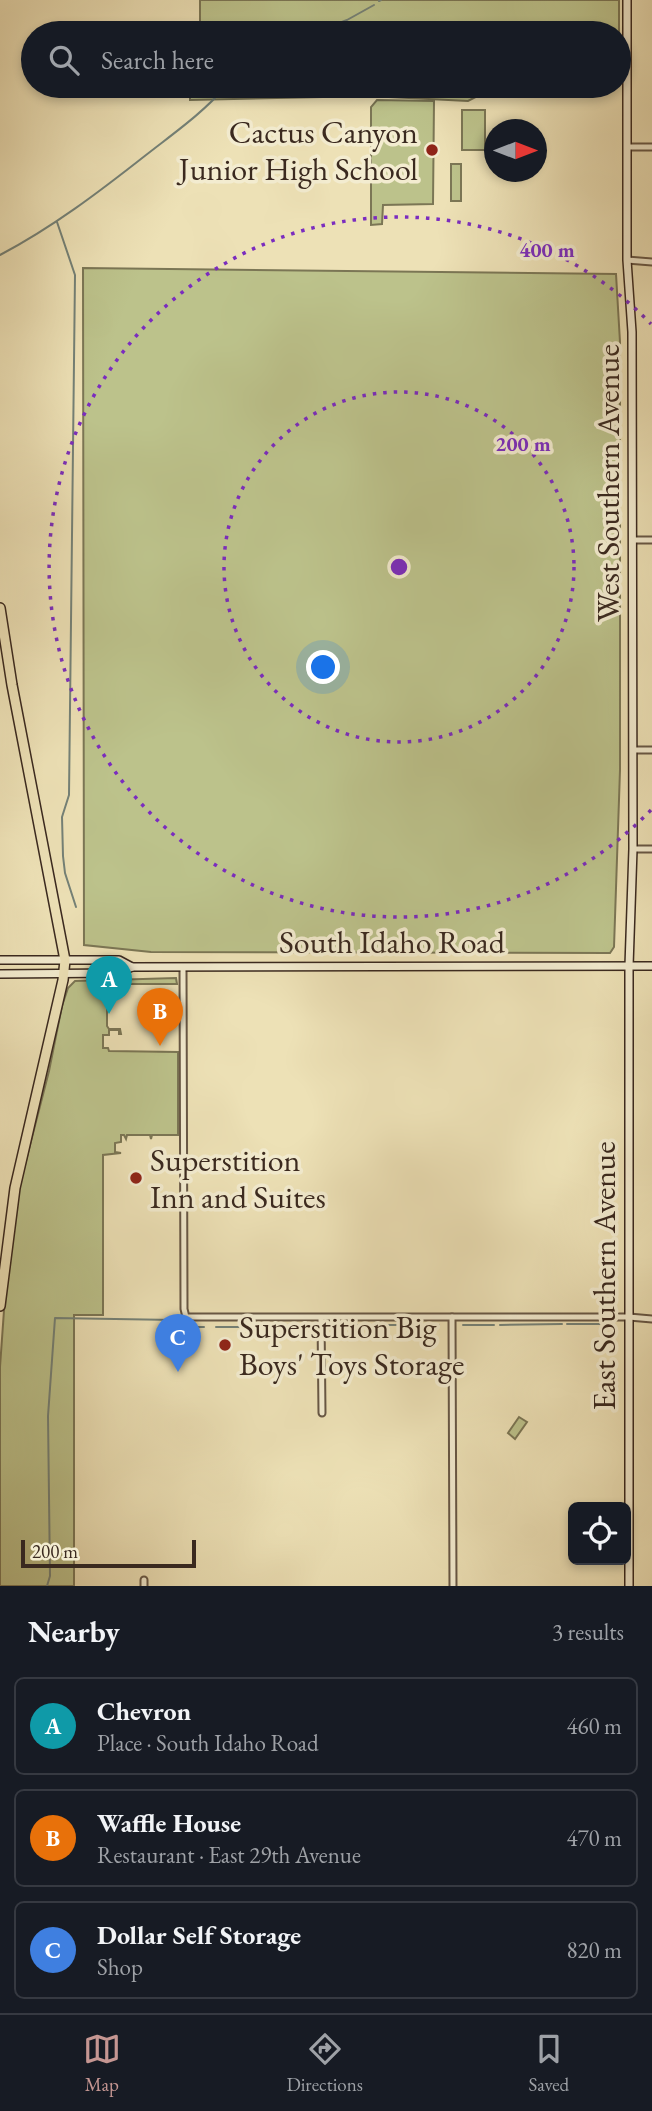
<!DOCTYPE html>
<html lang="en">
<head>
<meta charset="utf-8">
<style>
	:root { --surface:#171b24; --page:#20242c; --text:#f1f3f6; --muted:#9ea1a6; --line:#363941; --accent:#c59692 }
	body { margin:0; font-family:"EB Garamond",serif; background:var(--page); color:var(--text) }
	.controls { position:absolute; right:21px; bottom:21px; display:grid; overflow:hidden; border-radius:10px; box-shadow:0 4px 10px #0003 }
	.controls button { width:63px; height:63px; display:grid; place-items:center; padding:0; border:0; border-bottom:2px solid var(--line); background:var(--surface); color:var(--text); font:35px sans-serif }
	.compass { position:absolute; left:484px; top:119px; width:63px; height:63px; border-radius:50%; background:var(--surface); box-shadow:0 4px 10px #0003; rotate:90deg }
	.scale { position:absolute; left:21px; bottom:18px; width:175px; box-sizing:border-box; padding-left:7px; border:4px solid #3a291f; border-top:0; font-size:19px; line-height:24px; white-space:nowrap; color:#3a291f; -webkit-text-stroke:5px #f3ecd0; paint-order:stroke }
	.you { position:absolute; left:324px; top:668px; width:24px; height:24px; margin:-18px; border:5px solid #fff; border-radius:50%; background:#1a73e8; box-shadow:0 0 0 10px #1a73e833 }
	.badge { display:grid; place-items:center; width:46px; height:46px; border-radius:50%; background:var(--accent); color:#fff; font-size:23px; font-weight:700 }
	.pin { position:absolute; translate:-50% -58px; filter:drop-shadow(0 2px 4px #0008) }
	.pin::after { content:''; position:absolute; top:37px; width:24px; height:21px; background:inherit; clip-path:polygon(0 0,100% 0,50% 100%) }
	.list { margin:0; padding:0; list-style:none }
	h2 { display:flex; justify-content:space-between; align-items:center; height:91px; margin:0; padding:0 28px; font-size:30px }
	h2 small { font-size:23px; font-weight:400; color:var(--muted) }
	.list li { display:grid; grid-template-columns:46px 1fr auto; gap:21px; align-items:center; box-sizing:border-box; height:98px; margin:0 14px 14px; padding:0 14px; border:2px solid var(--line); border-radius:10px }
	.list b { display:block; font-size:26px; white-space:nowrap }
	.list p { margin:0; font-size:23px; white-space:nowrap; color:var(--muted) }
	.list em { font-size:23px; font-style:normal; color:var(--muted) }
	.icon { flex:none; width:38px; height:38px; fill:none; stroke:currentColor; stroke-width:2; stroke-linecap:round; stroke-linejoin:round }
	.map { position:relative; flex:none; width:652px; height:1586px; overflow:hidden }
	.search { position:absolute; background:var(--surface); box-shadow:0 4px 10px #0003; left:21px; right:21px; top:21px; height:77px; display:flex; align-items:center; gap:18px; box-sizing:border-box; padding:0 24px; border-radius:38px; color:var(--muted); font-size:26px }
	.sheet { height:427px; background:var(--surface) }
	nav { display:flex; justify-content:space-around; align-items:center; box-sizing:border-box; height:98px; border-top:2px solid var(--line); background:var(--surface); font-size:19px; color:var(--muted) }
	nav a { display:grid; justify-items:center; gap:4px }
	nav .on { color:var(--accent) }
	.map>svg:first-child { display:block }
	.green { fill:#bcc28b; stroke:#7b7655; stroke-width:2 }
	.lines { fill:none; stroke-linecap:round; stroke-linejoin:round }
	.stream { stroke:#748177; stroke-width:2 }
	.minor-casing { stroke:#675745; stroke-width:9 }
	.secondary-casing { stroke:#3a291f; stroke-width:10 }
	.motorway-casing { stroke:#3a291f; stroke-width:12 }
	.minor { stroke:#f3ecd0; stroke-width:5 }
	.secondary { stroke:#f3ecd0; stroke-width:7 }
	.motorway { stroke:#ede1b6; stroke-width:9 }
	.ring { fill:none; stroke:#7b2cbf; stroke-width:3.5; stroke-dasharray:3.5 7 }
	.poi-dot { fill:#8f2418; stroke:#f3ecd0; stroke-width:2.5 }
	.labels { text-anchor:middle; stroke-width:7; stroke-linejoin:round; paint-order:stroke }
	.poi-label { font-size:32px; fill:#3a291f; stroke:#f3ecd0; text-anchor:start }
	.street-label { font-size:32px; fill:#3a291f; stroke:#f3ecd0 }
	.centre { fill:#7b2cbf; stroke:#f3ecd0; stroke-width:3.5 }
	.ring-label { font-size:21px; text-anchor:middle; font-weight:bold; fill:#7b2cbf; stroke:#f3ecd0; stroke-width:7; stroke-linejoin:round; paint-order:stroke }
</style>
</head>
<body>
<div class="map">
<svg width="652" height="1586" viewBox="0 0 652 1586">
	<rect width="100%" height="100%" fill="#ede1b6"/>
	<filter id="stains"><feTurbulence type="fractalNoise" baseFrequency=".00286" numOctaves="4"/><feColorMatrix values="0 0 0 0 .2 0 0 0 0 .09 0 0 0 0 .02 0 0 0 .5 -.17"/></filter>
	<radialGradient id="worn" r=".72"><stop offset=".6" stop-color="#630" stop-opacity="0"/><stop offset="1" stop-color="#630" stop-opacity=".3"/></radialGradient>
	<g class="green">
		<rect x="200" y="0" width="419" height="33"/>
		<polygon points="190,86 497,86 468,101 369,96 190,100"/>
		<polygon points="377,100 434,101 433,204 383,205 382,224 371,225 371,107"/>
		<rect x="462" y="110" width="23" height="40"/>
		<rect x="451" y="164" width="10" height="37"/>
		<polygon points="83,268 616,274 620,342 620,770 614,947 610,953 151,952 84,945"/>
		<polygon points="176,978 177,984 129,984 114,988 112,986 107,991 107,1026 109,1029 120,1029 121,1034 119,1034 119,1030 109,1030 109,1035 103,1035 103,1048 108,1048 109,1051 178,1052 178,1135 152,1135 151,1139 150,1135 127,1135 126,1139 124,1135 121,1135 121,1142 115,1143 115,1152 121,1153 103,1155 103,1315 74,1315 74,1586 0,1586 0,1367 7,1268 19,1188 49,1071 62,1006 68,988 75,981"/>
		<polygon points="519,1417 527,1422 515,1439 508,1433"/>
	</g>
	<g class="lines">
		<g class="stream">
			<polyline points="379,1 381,0"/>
			<polyline points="313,33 347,20 374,5"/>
			<polyline points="57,222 75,275 69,795 62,817 63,856 65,873 76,907"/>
			<path d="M0,255C53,227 99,192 146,155C174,133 203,113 226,86"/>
			<polyline points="567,1324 607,1324"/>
			<polyline points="326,1325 439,1325"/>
			<polyline points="463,1325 494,1325"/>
			<polyline points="500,1325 562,1324"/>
			<polyline points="190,1327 204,1327"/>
			<polyline points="216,1327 243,1327"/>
			<polyline points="255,1327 316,1325"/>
			<polyline points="47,1586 50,1576 48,1416 55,1318 175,1320"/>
		</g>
		<defs>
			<g id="minor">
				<polyline points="627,147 652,147"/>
				<polyline points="627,260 652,262"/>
				<polyline points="633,540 652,540"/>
				<polyline points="633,750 652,750"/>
				<polyline points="633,849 652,849"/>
				<polyline points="183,967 184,1309 186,1317 629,1317 652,1319"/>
				<polyline points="452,1317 453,1586"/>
				<polyline points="321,1318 322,1413"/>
				<polyline points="144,1580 144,1586"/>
			</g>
			<g id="secondary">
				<polyline points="627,0 627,260 632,332 633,849 629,966 629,1586"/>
				<polyline points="0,960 119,960 132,967"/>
				<polyline points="0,974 119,973 132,967 652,966"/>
			</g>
			<polyline id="motorway" points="0,608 12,685 65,960 63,980 15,1188 0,1306"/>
		</defs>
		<use href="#minor" class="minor-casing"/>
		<use href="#secondary" class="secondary-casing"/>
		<use href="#motorway" class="motorway-casing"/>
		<use href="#minor" class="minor"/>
		<use href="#secondary" class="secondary"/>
		<use href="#motorway" class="motorway"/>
	</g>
	<g class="ring">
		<circle cx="399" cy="567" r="175"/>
		<path d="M651 810A350 350 0 1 1 651 324"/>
	</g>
	<g class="poi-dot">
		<circle cx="432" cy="150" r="7"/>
		<circle cx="136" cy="1178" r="7"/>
		<circle cx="225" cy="1345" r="7"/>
	</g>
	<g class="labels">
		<g class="poi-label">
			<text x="418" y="143" text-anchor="end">Cactus Canyon<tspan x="418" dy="37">Junior High School</tspan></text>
			<text x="150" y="1171">Superstition<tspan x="150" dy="37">Inn and Suites</tspan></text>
			<text x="239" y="1338">Superstition Big<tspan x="239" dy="37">Boys' Toys Storage</tspan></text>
		</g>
		<g class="street-label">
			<text transform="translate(608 483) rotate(-90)" y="11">West Southern Avenue</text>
			<text x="392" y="953">South Idaho Road</text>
			<text transform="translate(604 1276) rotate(-90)" y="11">East Southern Avenue</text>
		</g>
	</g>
	<circle cx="399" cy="567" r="10" class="centre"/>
	<g class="ring-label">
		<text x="547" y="257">400 m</text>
		<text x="523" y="451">200 m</text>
	</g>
	<rect width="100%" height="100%" filter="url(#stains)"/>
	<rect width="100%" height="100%" fill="url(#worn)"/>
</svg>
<div class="controls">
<button><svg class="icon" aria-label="locate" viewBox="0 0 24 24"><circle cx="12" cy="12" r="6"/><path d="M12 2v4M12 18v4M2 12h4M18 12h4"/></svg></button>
</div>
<svg class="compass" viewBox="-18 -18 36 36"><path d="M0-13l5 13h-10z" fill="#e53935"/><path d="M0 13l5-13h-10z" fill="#9ea1a6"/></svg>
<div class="scale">200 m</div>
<div class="you"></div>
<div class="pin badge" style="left:109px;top:1014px;background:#0f9aa8">A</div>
<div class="pin badge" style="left:160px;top:1046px;background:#e8710a">B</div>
<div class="pin badge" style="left:178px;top:1372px;background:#3f7fe0">C</div>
<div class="search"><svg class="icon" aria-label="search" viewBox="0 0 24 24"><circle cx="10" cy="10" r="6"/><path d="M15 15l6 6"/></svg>Search here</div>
</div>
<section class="sheet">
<h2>Nearby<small>3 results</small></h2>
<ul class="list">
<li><span class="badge" style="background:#0f9aa8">A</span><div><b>Chevron</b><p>Place · South Idaho Road</p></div><em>460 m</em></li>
<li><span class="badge" style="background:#e8710a">B</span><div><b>Waffle House</b><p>Restaurant · East 29th Avenue</p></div><em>470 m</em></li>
<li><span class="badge" style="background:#3f7fe0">C</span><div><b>Dollar Self Storage</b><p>Shop</p></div><em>820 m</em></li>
</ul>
</section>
<nav>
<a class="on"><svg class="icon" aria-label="map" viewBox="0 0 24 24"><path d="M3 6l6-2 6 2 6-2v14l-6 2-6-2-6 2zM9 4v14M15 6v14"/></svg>Map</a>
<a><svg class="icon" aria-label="directions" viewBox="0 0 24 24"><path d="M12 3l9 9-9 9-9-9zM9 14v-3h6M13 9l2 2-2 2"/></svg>Directions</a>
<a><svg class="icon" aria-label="saved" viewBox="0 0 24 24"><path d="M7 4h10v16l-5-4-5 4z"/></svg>Saved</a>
</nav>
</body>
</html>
